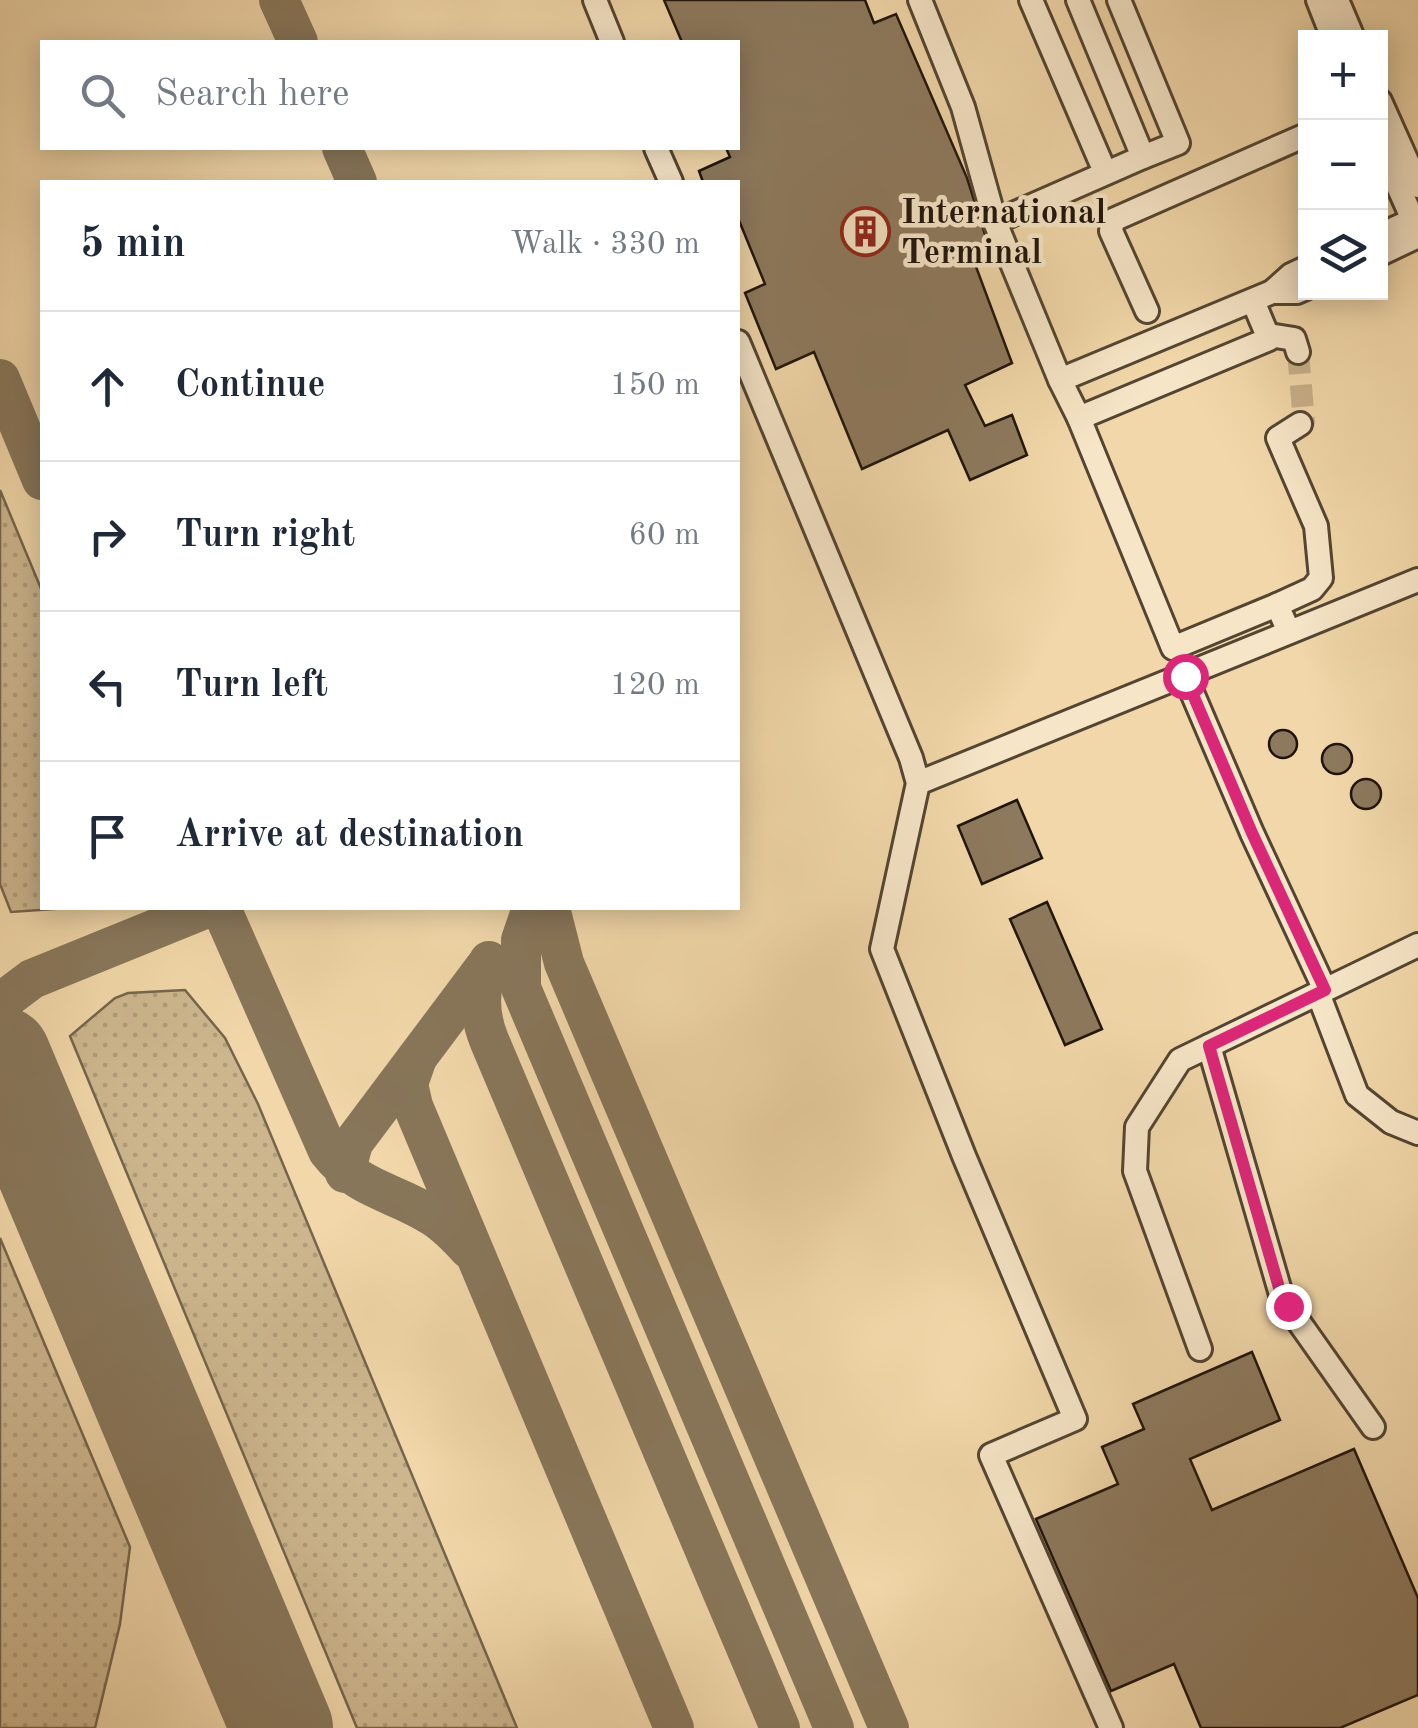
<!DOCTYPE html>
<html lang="en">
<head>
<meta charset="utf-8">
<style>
	:root { --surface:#fff; --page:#f6f6f7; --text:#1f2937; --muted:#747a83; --line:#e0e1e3 }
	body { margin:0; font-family:"Old Standard TT",serif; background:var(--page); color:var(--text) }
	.controls { position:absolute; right:30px; top:30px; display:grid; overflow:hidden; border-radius:0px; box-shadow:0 5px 25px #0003 }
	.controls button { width:90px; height:90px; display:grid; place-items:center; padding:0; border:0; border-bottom:2px solid var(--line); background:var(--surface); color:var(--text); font:50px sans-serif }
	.stop { position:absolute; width:30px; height:30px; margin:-22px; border:8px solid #db2777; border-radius:50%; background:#fff }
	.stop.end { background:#db2777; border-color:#fff; box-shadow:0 2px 10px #0008 }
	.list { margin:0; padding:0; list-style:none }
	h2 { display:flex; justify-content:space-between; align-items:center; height:130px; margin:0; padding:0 40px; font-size:42px }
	h2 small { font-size:32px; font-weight:400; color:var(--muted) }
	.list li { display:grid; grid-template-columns:65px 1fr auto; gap:30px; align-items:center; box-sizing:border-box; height:150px; padding:0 40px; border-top:2px solid var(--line) }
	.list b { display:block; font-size:38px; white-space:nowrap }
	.list em { font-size:32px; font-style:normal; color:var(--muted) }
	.icon { flex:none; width:55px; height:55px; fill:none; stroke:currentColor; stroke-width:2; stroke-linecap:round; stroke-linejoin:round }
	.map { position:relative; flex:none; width:1418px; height:1728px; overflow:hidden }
	.search { position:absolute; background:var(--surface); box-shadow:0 5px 25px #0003; left:40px; top:40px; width:700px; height:110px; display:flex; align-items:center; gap:25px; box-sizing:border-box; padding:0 35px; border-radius:0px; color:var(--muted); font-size:38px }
	.panel { position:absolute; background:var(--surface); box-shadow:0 5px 25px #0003; left:40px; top:180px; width:700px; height:730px; border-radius:0px }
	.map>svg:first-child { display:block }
	.grass { fill:url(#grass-dots); stroke:#76654c; stroke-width:2.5 }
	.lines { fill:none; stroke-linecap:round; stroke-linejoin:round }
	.taxiway { stroke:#88765a; stroke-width:40 }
	.runway { stroke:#88765a; stroke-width:102 }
	.building { fill:#8d795d; stroke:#20140a; stroke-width:2.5 }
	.minor-tunnel { stroke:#c7b089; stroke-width:22; stroke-dasharray:22 11; stroke-linecap:butt }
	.minor-casing { stroke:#544532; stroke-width:28 }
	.minor { stroke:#f6e5c7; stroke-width:22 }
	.route { stroke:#db2777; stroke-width:12 }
	.labels { text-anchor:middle; stroke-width:9; stroke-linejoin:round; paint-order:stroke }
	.poi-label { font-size:35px; font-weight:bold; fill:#20140a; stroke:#f6e5c7; text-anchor:start }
</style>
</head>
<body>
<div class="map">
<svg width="1418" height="1728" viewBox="0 0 1418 1728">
	<defs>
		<pattern id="grass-dots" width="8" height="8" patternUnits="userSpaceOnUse" patternTransform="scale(2.5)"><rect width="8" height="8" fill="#cdb68e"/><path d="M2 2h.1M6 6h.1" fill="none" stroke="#b09c79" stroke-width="1.8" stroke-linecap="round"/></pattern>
	</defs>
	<rect width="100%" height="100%" fill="#f1d7a9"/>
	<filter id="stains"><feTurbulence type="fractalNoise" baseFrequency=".002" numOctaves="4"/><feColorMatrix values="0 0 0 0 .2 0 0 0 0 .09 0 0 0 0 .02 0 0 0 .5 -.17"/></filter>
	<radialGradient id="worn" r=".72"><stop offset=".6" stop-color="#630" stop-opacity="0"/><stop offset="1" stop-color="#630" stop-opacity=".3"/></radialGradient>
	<g class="grass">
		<polygon points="0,490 42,591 42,908 69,908 11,912 0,884"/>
		<polygon points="185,990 225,1038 258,1104 517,1728 357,1728 70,1036 115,998 128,993"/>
		<polygon points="0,1238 130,1547 120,1624 95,1728 0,1728"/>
	</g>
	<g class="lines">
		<g class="taxiway">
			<polyline points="279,0 298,42"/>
			<polyline points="342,148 357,182"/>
			<polyline points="0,379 42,480"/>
			<path d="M221,908L328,1151C359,1191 394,1191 434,1217C448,1226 458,1237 469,1249"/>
			<polyline points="532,908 521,940 521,988 834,1728"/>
			<polyline points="550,908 564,963 889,1728"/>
			<path d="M489,961C479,990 478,1012 489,1040L780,1728"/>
			<polyline points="0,1003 32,979 207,908"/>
			<polyline points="417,1058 408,1084 413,1106 674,1728"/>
			<polyline points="345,1173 353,1143 485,967"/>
		</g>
		<polyline class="runway" points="0,1057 282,1728"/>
	</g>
	<g class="building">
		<polygon points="664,0 865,0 874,23 896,14 967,178 989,247 972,256 1012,363 965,385 985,426 1012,415 1027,455 970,480 948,430 862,469 814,352 776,369 745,293 765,284 738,218 738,182 703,182 699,171 730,157 726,148 738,148 738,42 682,42"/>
		<circle cx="1283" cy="744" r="14"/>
		<circle cx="1337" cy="759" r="15"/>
		<circle cx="1366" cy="794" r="15"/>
		<polygon points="1017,800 1042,858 982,884 958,826"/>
		<polygon points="1047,902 1102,1029 1065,1045 1010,919"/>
		<polygon points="1252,1352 1280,1420 1190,1459 1212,1510 1354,1449 1418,1598 1418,1695 1340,1728 1201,1728 1174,1664 1111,1691 1036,1519 1118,1484 1102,1447 1144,1429 1133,1404"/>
	</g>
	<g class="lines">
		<polyline class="minor-tunnel" points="1298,352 1304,422 1300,424"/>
		<defs>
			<g id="minor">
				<polyline points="595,0 612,42"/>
				<polyline points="920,0 963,107 995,222 1060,380 1272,292"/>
				<polyline points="1031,0 1105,172"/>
				<polyline points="1119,0 1178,143 1143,157"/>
				<polyline points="1318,0 1333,38"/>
				<polyline points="1337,0 1353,38"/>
				<polyline points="1380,101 1418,186"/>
				<polyline points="1380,146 1418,231"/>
				<polyline points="656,148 671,182"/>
				<polyline points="995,222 1143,157 1078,0"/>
				<polyline points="1380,235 1413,220"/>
				<polyline points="1380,254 1418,236"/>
				<polyline points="1306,268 1291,275 1272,292 1297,292 1306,288"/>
				<polyline points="1147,311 1111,231 1113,220 1306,135"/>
				<polyline points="1269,335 1294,339 1298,352"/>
				<polyline points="738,342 911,758 918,783 882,949 964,1156 1075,1419 991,1455 1111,1728"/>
				<polyline points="1060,380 1079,418 1269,339 1253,301"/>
				<polyline points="1079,418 1173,648 1277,605 1289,632"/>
				<polyline points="1277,605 1312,589 1321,578 1316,526 1278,438 1300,424"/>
				<polyline points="1185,676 1252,833 1325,990"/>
				<polyline points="918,783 1418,580"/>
				<polyline points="1318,993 1357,1095 1391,1122 1418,1133"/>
				<polyline points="1209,1046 1282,1298 1373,1427"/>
				<polyline points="1200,1349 1135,1171 1137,1127 1180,1060 1418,945"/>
			</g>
		</defs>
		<use href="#minor" class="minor-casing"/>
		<use href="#minor" class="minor"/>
	</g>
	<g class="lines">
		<polyline class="route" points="1185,676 1252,833 1325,990 1209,1046 1282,1298 1288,1306"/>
	</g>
	<defs>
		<symbol id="building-ring" viewBox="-11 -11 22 22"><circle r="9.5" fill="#f6e5c7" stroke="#8f2418" stroke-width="1.5"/><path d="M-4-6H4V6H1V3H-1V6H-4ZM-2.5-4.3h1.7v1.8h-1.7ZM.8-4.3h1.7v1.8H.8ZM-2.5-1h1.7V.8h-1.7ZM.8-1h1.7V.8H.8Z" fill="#8f2418"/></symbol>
	</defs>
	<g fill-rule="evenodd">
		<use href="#building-ring" x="838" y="204" width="55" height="55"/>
	</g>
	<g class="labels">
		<g class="poi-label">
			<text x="901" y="223">International<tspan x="901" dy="40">Terminal</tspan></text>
		</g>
	</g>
	<rect width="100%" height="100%" filter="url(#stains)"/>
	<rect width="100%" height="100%" fill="url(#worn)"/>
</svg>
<div class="controls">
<button>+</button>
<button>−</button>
<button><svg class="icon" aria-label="layers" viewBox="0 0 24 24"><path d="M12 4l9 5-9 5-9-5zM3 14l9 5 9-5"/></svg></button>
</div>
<div class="stop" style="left:1185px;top:676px"></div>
<div class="stop end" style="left:1288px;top:1306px"></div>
<div class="search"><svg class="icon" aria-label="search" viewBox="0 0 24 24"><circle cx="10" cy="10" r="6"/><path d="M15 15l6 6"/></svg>Search here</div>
<section class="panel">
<h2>5 min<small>Walk · 330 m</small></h2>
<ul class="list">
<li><svg class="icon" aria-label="ahead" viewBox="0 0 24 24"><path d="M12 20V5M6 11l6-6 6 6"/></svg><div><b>Continue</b></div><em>150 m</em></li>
<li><svg class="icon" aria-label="right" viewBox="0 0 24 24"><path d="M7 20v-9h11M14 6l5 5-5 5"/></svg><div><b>Turn right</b></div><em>60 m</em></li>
<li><svg class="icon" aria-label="left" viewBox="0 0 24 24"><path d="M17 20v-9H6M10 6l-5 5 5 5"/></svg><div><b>Turn left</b></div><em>120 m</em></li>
<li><svg class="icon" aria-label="arrive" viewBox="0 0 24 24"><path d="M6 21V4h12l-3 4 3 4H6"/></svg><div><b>Arrive at destination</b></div></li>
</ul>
</section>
</div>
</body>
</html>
